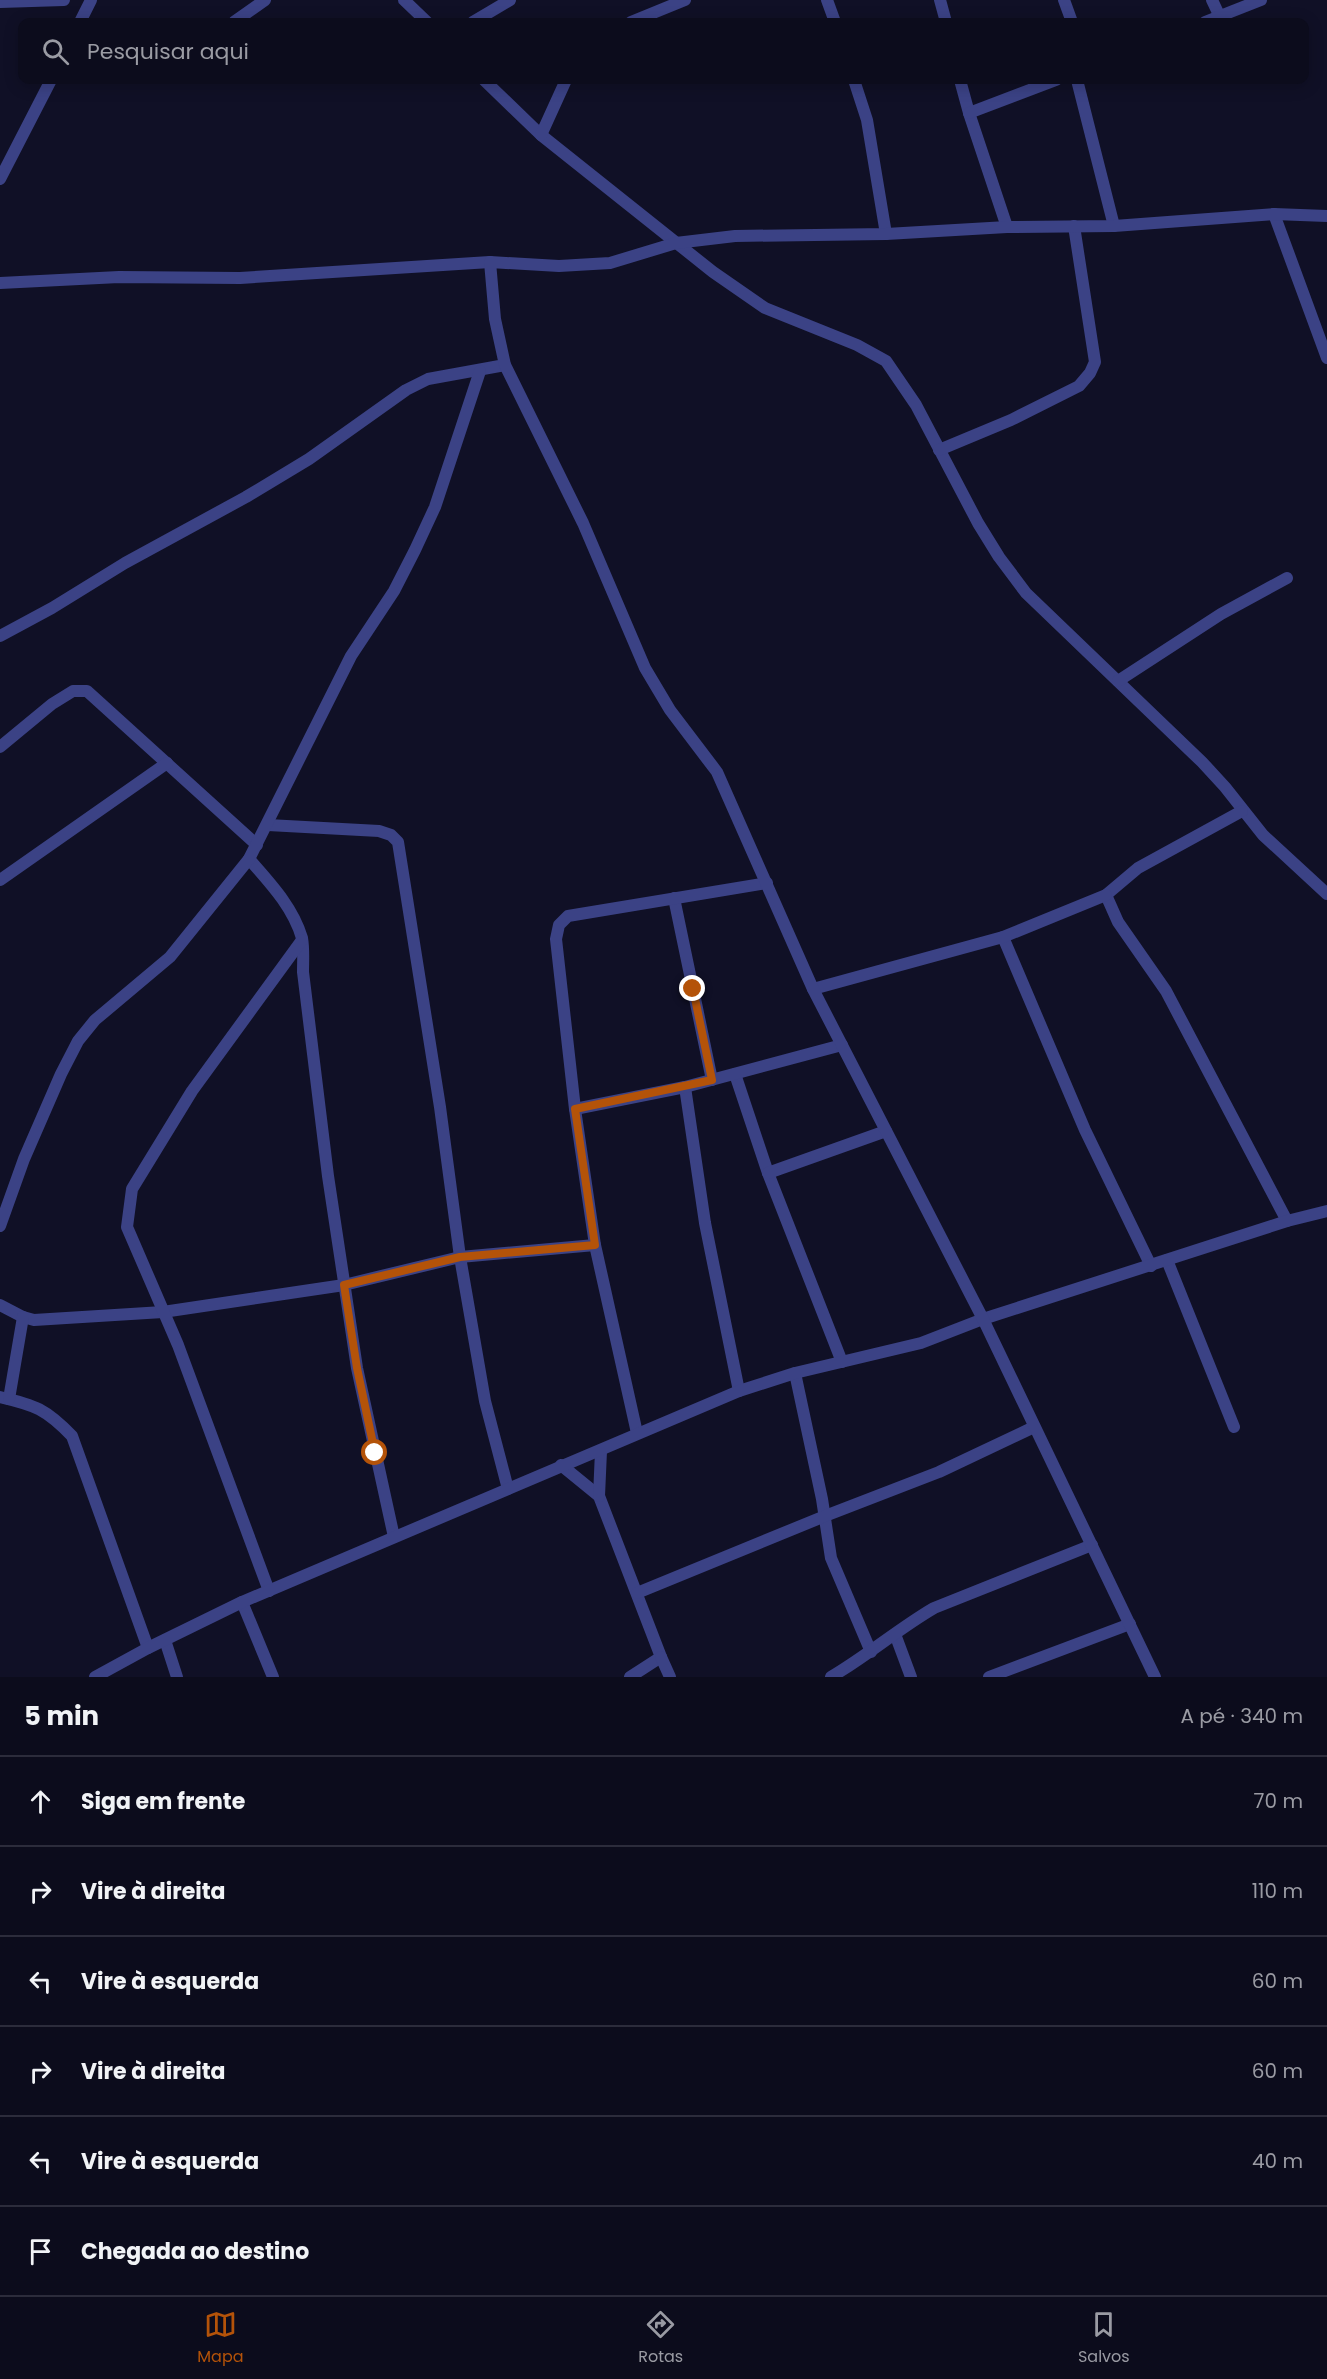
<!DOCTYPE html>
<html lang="pt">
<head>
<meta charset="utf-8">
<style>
	:root { --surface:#0c0c1c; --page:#151525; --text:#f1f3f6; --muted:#9a9ba3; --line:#2c2c3b; --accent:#b45309 }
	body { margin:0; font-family:Poppins,sans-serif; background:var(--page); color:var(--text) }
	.stop { position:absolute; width:18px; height:18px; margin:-14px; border:4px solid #b45309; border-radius:50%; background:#fff }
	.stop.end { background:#b45309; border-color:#fff; box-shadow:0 2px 6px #0008 }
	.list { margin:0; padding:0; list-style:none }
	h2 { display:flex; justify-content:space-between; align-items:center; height:78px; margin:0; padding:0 24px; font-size:26px }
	h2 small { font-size:20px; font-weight:400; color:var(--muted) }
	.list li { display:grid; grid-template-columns:39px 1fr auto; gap:18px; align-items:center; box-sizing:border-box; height:90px; padding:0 24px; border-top:2px solid var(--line) }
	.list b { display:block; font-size:22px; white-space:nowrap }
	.list em { font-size:20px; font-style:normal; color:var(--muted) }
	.icon { flex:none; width:33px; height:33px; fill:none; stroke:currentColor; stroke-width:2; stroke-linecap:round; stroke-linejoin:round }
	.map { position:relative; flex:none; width:1327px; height:1677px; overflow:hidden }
	.search { position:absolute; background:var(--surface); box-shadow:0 3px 15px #0003; left:18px; right:18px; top:18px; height:66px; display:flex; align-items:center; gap:15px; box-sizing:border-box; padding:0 21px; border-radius:12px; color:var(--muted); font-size:22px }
	.sheet { height:618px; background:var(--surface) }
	nav { display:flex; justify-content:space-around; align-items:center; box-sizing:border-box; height:84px; border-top:2px solid var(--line); background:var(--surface); font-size:16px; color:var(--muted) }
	nav a { display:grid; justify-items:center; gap:3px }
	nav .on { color:var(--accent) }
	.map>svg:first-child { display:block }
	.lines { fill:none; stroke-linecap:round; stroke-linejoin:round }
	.minor { stroke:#3b4285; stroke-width:12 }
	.route { stroke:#b45309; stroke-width:8 }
</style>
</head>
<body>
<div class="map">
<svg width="1327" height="1677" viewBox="0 0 1327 1677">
	<rect width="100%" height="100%" fill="#101026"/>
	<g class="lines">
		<g class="minor">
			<polyline points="404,0 427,22"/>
			<polyline points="827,0 835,22"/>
			<polyline points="940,0 946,22"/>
			<polyline points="1064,0 1072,22"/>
			<polyline points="1212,0 1220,17"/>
			<polyline points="0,2 64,0"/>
			<polyline points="80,22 91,0"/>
			<polyline points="234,22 265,0"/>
			<polyline points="473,22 510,0"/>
			<polyline points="631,22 685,0"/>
			<polyline points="1205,22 1261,0"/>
			<polyline points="484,80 541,135 713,272 765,308 857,345 886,361 916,405 978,523 999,557 1026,593 1202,762 1225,787 1263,835 1327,894"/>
			<polyline points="854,80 867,120 886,234"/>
			<polyline points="960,80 969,113 1007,227"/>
			<polyline points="1077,80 1114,226"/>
			<polyline points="969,113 1056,80"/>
			<polyline points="541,135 566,80"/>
			<polyline points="0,179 51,80"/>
			<polyline points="1274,214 1327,358"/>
			<polyline points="0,283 119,277 240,278 490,262"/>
			<polyline points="939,450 1011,420 1079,386 1090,373 1095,362 1074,226"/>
			<polyline points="0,636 52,608 125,563 246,497 309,459 406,390 428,379 505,365"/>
			<polyline points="1118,681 1221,614 1287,578"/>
			<polyline points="0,747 52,704 73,691 87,691 257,845"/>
			<polyline points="1242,811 1138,868 1106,895 1118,922 1166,991 1287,1221"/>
			<polyline points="268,825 379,831 391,835 398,842 440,1107 460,1257 485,1401 508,1489"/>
			<path d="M249,859C270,883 293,907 302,938C304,949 303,961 303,972L328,1176L357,1368L394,1537"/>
			<polyline points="0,880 167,763"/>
			<polyline points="674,898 712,1080"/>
			<polyline points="1003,937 1085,1130 1151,1266"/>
			<polyline points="813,989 1003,937 1106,895"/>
			<polyline points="735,1074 768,1173 842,1362"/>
			<polyline points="685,1087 705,1223 739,1391"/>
			<polyline points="575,1109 685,1087 842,1045"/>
			<polyline points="768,1173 886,1131"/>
			<polyline points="0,1226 24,1159 61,1074 78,1041 95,1020 170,957 249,859 351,656 394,591 415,550 435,507 480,371"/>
			<polyline points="1167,1260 1234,1427"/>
			<polyline points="0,1305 23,1317 34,1320 163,1312 344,1285 460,1257 595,1245"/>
			<polyline points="795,1373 822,1499 831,1558 871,1652"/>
			<path d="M0,1397C35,1405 46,1409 72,1436L148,1648"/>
			<polyline points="9,1399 23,1317"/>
			<polyline points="637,1433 595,1245 575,1109 556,939 559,925 568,916 767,883"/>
			<polyline points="561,1465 599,1496 661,1657 630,1677"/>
			<polyline points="599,1496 601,1451"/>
			<polyline points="269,1591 178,1345 127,1227 132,1189 192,1091 302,940"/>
			<polyline points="637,1593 825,1516 939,1472 1034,1427"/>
			<polyline points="242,1602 273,1677"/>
			<polyline points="895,1634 911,1677"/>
			<polyline points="165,1640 177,1677"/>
			<polyline points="661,1657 670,1677"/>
			<polyline points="95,1677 148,1648 242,1602 739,1391 795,1373 921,1343 983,1319 1287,1221 1327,1211"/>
			<path d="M831,1677C867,1656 898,1629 934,1608L1092,1545"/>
			<polyline points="989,1677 1130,1624"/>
			<polyline points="1155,1677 983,1319 813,989 717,772 670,710 645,668 583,523 505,365 495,319 490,262 559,266 610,263 676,243 735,236 886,234 1007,227 1114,226 1274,214 1327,216"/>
		</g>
	</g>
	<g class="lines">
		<polyline class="route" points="375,1453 357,1368 344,1285 460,1257 595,1245 575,1109 712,1080 693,989"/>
	</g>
</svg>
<div class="stop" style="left:375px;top:1453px"></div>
<div class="stop end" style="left:693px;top:989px"></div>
<div class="search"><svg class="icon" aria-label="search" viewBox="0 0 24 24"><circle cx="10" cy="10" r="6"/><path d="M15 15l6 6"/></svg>Pesquisar aqui</div>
</div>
<section class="sheet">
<h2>5 min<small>A pé · 340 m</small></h2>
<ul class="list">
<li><svg class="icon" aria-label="ahead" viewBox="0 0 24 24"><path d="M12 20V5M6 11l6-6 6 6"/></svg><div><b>Siga em frente</b></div><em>70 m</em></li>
<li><svg class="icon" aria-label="right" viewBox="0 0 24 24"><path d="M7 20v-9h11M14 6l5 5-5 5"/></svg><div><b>Vire à direita</b></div><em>110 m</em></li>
<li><svg class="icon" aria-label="left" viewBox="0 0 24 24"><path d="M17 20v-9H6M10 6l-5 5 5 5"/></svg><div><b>Vire à esquerda</b></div><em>60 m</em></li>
<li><svg class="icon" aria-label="right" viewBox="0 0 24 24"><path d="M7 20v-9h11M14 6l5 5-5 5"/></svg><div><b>Vire à direita</b></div><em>60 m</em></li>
<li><svg class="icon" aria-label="left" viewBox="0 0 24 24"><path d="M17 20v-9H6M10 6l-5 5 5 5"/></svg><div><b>Vire à esquerda</b></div><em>40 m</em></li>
<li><svg class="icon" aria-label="arrive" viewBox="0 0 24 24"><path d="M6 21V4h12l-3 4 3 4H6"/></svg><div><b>Chegada ao destino</b></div></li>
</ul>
</section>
<nav>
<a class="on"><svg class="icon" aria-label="map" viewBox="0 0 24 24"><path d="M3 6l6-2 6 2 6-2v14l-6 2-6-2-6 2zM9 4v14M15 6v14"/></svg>Mapa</a>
<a><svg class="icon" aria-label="directions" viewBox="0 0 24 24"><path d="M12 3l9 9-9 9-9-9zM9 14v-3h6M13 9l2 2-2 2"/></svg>Rotas</a>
<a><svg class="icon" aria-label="saved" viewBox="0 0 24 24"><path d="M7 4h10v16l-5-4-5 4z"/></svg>Salvos</a>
</nav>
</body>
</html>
